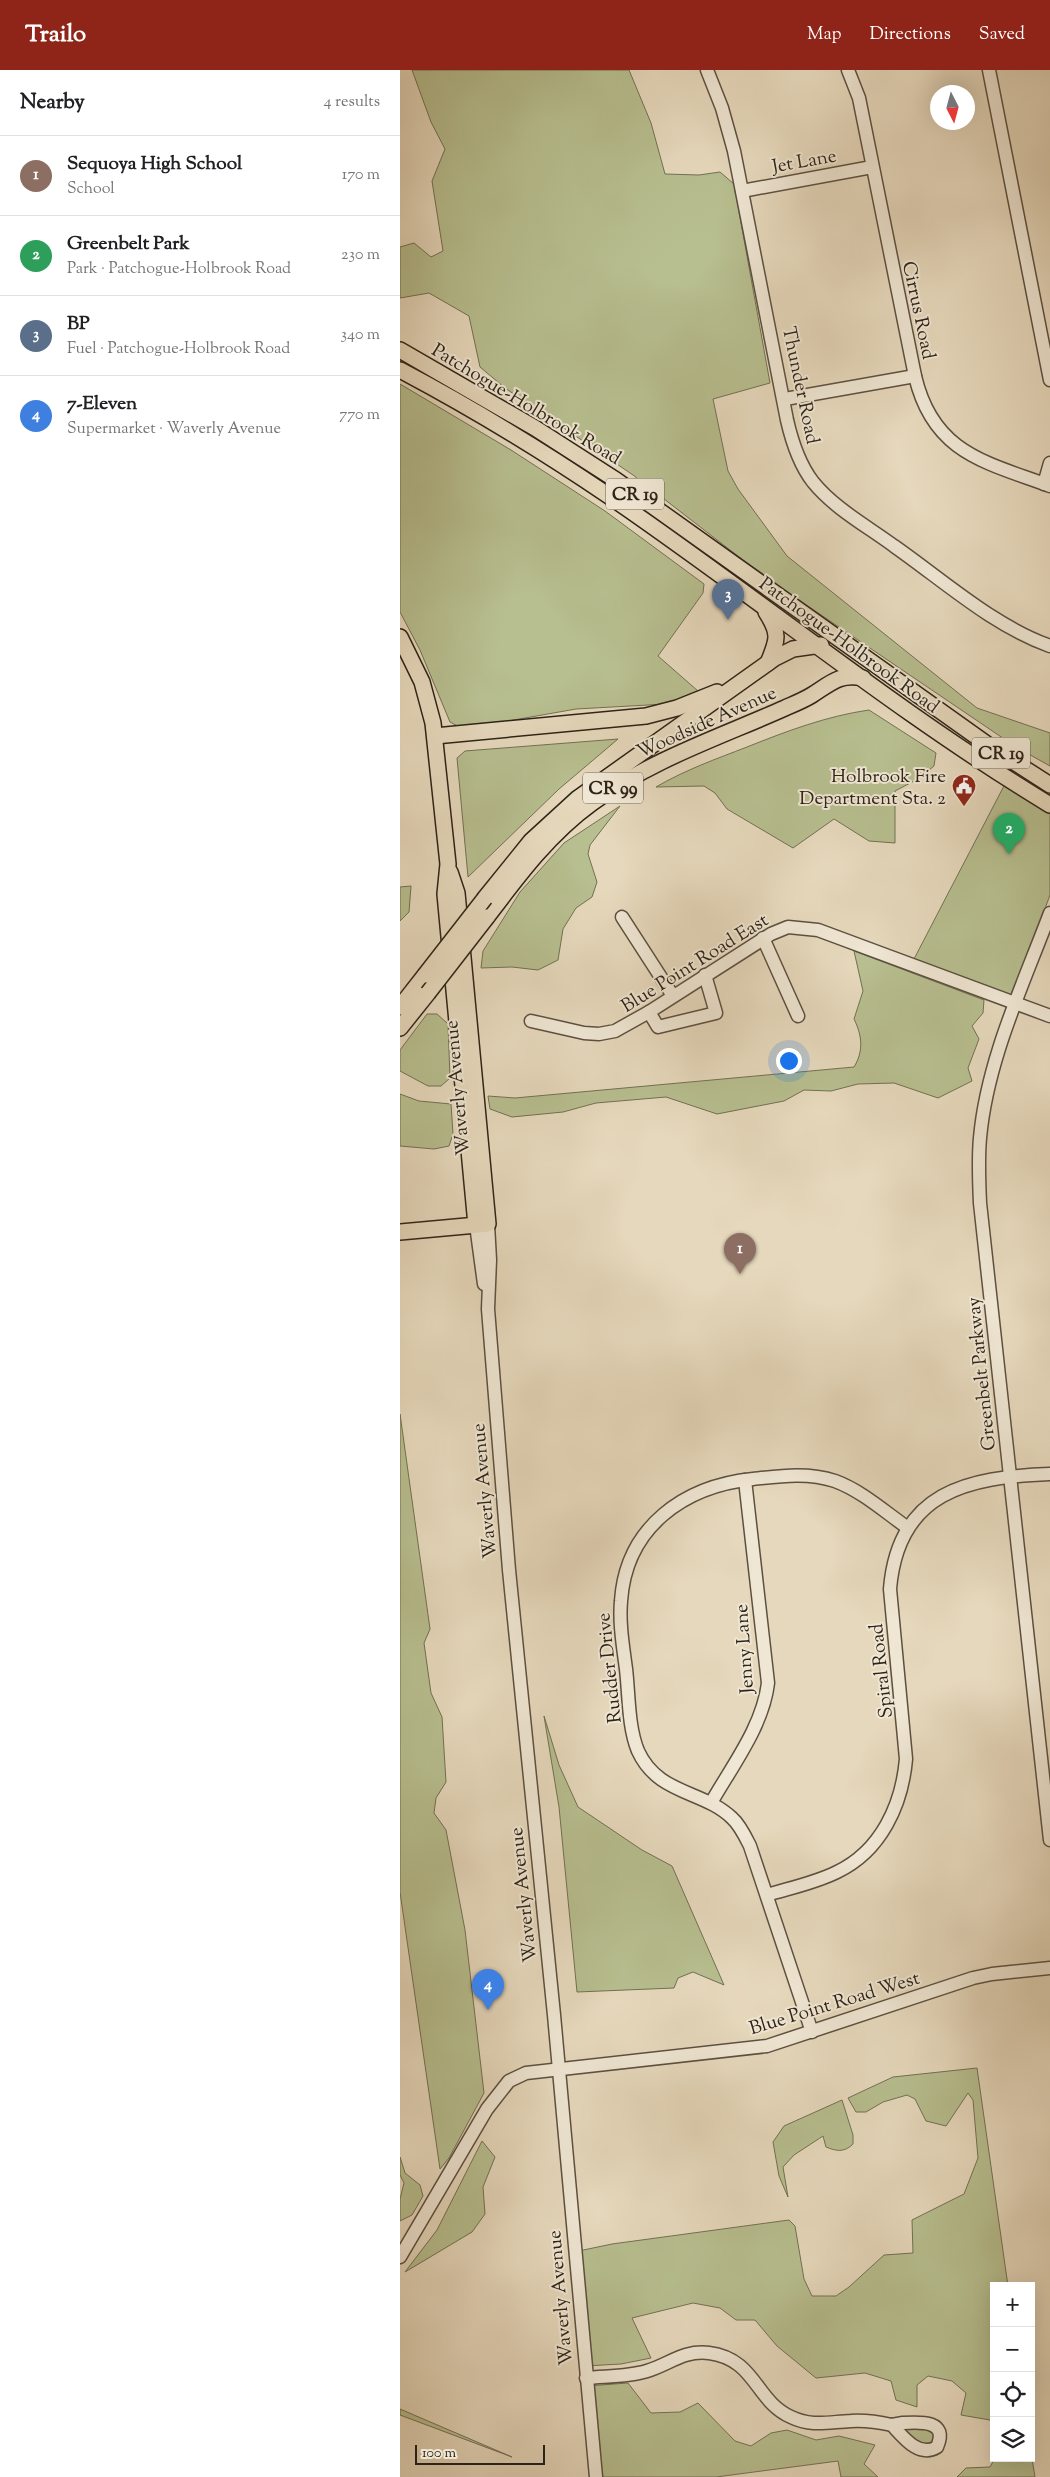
<!DOCTYPE html>
<html lang="en">
<head>
<meta charset="utf-8">
<style>
	:root { --surface:#fff; --page:#f2f2f2; --text:#202124; --muted:#757577; --line:#e0e0e0; --accent:#8f2418 }
	body { margin:0; font-family:"Sorts Mill Goudy",serif; background:var(--page); color:var(--text) }
	.controls { position:absolute; right:15px; bottom:15px; display:grid; overflow:hidden; border-radius:0px; box-shadow:0 5px 20px #0002 }
	.controls button { width:45px; height:45px; display:grid; place-items:center; padding:0; border:0; border-bottom:1px solid var(--line); background:var(--surface); color:var(--text); font:25px sans-serif }
	.compass { position:absolute; left:530px; top:15px; width:45px; height:45px; border-radius:50%; background:var(--surface); box-shadow:0 5px 20px #0002; rotate:174deg }
	.scale { position:absolute; left:15px; bottom:12px; width:130px; box-sizing:border-box; padding-left:5px; border:2px solid #2e2318; border-top:0; font-size:14px; line-height:18px; white-space:nowrap; color:#2e2318; -webkit-text-stroke:4px #efe6d3; paint-order:stroke }
	.you { position:absolute; left:388px; top:990px; width:18px; height:18px; margin:-12px; border:4px solid #fff; border-radius:50%; background:#1a73e8; box-shadow:0 0 0 8px #1a73e833 }
	.badge { display:grid; place-items:center; width:32px; height:32px; border-radius:50%; background:var(--accent); color:#fff; font-size:16px; font-weight:700 }
	.pin { position:absolute; translate:-50% -41px; filter:drop-shadow(0 1px 2px #0008) }
	.pin::after { content:''; position:absolute; top:26px; width:18px; height:15px; background:inherit; clip-path:polygon(0 0,100% 0,50% 100%) }
	.list { margin:0; padding:0; list-style:none }
	h2 { display:flex; justify-content:space-between; align-items:center; height:65px; margin:0; padding:0 20px; font-size:21px }
	h2 small { font-size:16px; font-weight:400; color:var(--muted) }
	.list li { display:grid; grid-template-columns:32px 1fr auto; gap:15px; align-items:center; box-sizing:border-box; height:80px; padding:0 20px; border-top:1px solid var(--line) }
	.list b { display:block; font-size:19px; white-space:nowrap }
	.list p { margin:0; font-size:16px; white-space:nowrap; color:var(--muted) }
	.list em { font-size:16px; font-style:normal; color:var(--muted) }
	.icon { flex:none; width:28px; height:28px; fill:none; stroke:currentColor; stroke-width:2; stroke-linecap:round; stroke-linejoin:round }
	.map { position:relative; flex:none; width:650px; height:2407px; overflow:hidden }
	header { display:flex; align-items:center; gap:30px; box-sizing:border-box; height:70px; padding:0 25px; background:var(--accent); color:#fff }
	header strong { font-size:24px }
	nav { display:flex; gap:28px; margin-inline-start:auto; font-size:18px }
	main { display:flex }
	aside { flex:1; background:var(--surface) }
	.map>svg:first-child { display:block }
	.green { fill:#b7be8f; stroke:#727054 }
	.lines { fill:none; stroke-linecap:round; stroke-linejoin:round }
	.minor-casing { stroke:#5c5041; stroke-width:15 }
	.major-casing { stroke:#2e2318; stroke-width:18 }
	.minor { stroke:#efe6d3; stroke-width:12 }
	.major { stroke:#e6d8bc; stroke-width:15 }
	.major-bridge-casing { stroke:#2e2318; stroke-width:18; stroke-linecap:butt }
	.major-bridge { stroke:#e6d8bc; stroke-width:15 }
	.labels { text-anchor:middle; stroke-width:4; stroke-linejoin:round; paint-order:stroke }
	.shield { fill:#efe6d3; stroke:#685e50; stroke-width:1 }
	.shield-label { font-size:18px; font-weight:bold; fill:#2e2318 }
	.street-label { font-size:19px; fill:#2e2318; stroke:#efe6d3 }
	.poi-label { font-size:19px; fill:#2e2318; stroke:#efe6d3; text-anchor:end }
</style>
</head>
<body>
<header>
<strong>Trailo</strong>
<nav><a>Map</a><a>Directions</a><a>Saved</a></nav>
</header>
<main>
<aside>
<h2>Nearby<small>4 results</small></h2>
<ul class="list">
<li><span class="badge" style="background:#8d6e63">1</span><div><b>Sequoya High School</b><p>School</p></div><em>170 m</em></li>
<li><span class="badge" style="background:#2e9e5b">2</span><div><b>Greenbelt Park</b><p>Park · Patchogue-Holbrook Road</p></div><em>230 m</em></li>
<li><span class="badge" style="background:#5c6f8a">3</span><div><b>BP</b><p>Fuel · Patchogue-Holbrook Road</p></div><em>340 m</em></li>
<li><span class="badge" style="background:#3f7fe0">4</span><div><b>7-Eleven</b><p>Supermarket · Waverly Avenue</p></div><em>770 m</em></li>
</ul>
</aside>
<div class="map">
<svg width="650" height="2407" viewBox="0 0 650 2407">
	<rect width="100%" height="100%" fill="#e6d8bc"/>
	<filter id="stains"><feTurbulence type="fractalNoise" baseFrequency=".004" numOctaves="4"/><feColorMatrix values="0 0 0 0 .2 0 0 0 0 .09 0 0 0 0 .02 0 0 0 .5 -.17"/></filter>
	<radialGradient id="worn" r=".72"><stop offset=".6" stop-color="#630" stop-opacity="0"/><stop offset="1" stop-color="#630" stop-opacity=".3"/></radialGradient>
	<g class="green">
		<polygon points="12,0 229,0 251,53 265,104 299,105 320,102 334,114 370,313 313,329 328,401 338,419 387,486 577,638 650,663 650,696 616,677 365,507 233,405 105,318 80,297 69,246 29,223 0,228 0,177 14,173 31,187 43,181 32,111 45,79 31,52"/>
		<polygon points="0,314 111,380 205,441 304,514 303,523 258,586 298,621 266,634 176,639 63,659 50,652 20,580 0,542"/>
		<path d="M469,640L536,683L534,696L518,709L495,721V773L469,771L434,749L393,778L327,739L315,723L304,716L256,717C285,700 316,689 347,677C387,661 427,646 469,640Z"/>
		<polygon points="218,669 159,719 68,807 57,688 65,681"/>
		<polygon points="606,712 650,743 650,825 612,928 514,889"/>
		<polygon points="220,736 190,775 188,784 197,812 192,827 176,838 163,859 158,890 138,900 112,897 81,898 83,881 120,822 164,773"/>
		<polygon points="11,816 9,842 0,851 0,817"/>
		<path d="M454,881L584,930L583,943L572,956L579,969L568,998L572,1011L538,1028L494,1013L458,1014L431,1021L404,1020L384,1031L317,1044L266,1027L196,1033L163,1042L112,1047L90,1039L88,1026L115,1028L454,997C464,981 462,965 454,949L463,921Z"/>
		<polygon points="27,944 37,944 48,954 50,1008 41,1016 28,1016 0,1001 0,980"/>
		<polygon points="0,1024 19,1031 51,1034 53,1064 49,1076 34,1079 0,1076"/>
		<polygon points="0,1344 30,1559 24,1573 31,1623 42,1647 46,1712 36,1728 34,1743 46,1760 65,1860 84,2023 49,2088 40,2099 0,1822"/>
		<polygon points="144,1646 159,1695 178,1737 242,1780 272,1796 324,1915 293,1902 278,1908 274,1918 177,1922 159,1737"/>
		<polygon points="577,1998 608,2216 594,2216 594,2356 590,2350 561,2345 566,2323 552,2311 528,2306 517,2315 517,2337 496,2330 491,2311 465,2303 416,2308 377,2276 355,2250 336,2250 320,2238 293,2233 232,2248 251,2288 221,2294 185,2296 174,2182 212,2174 389,2150 395,2156 404,2209 412,2226 436,2226 449,2217 484,2185 513,2183 512,2150 564,2124 578,2088 573,2030 568,2023 546,2056 526,2051 515,2029 507,2025 483,2032 466,2042 456,2042 448,2028 493,2007"/>
		<path d="M442,2030L453,2065V2074C444,2083 436,2081 426,2077L423,2066L394,2085L383,2097L388,2127L379,2106L373,2072L384,2056Z"/>
		<polygon points="82,2071 95,2087 83,2117 85,2144 72,2162 5,2202 37,2160"/>
		<polygon points="0,2087 5,2103 20,2115 23,2126 12,2145 0,2151 0,2129 4,2113 0,2105"/>
		<polygon points="228,2313 251,2343 280,2342 298,2333 335,2371 351,2376 371,2363 387,2360 416,2370 439,2366 475,2375 464,2394 478,2407 441,2407 438,2391 316,2407 196,2407 187,2316"/>
		<polygon points="0,2339 112,2387 0,2345"/>
		<polygon points="503,2353 538,2359 531,2380 503,2368"/>
		<polygon points="631,2383 635,2407 557,2407 566,2398 590,2397 595,2388 631,2388"/>
	</g>
	<g class="lines">
		<defs>
			<g id="minor">
				<path d="M307,0L322,38L334,81L387,350C392,372 399,394 413,412C435,439 467,456 494,476C544,511 592,555 650,576"/>
				<path d="M448,0L459,28L515,306C533,383 585,392 650,416"/>
				<polyline points="589,0 650,310"/>
				<polyline points="342,121 472,97"/>
				<polyline points="385,329 515,306"/>
				<polyline points="644,414 650,393"/>
				<path d="M650,843C623,915 587,990 580,1068C578,1090 579,1111 580,1133L650,1770"/>
				<polyline points="222,847 273,926"/>
				<polyline points="363,868 398,946"/>
				<polyline points="249,942 258,957 316,943 305,905"/>
				<polyline points="131,951 184,963 199,964 215,961 249,942 371,864 388,857 418,860 650,946"/>
				<polyline points="88,1154 90,1190 88,1239 109,1500 154,1945 196,2407"/>
				<polyline points="76,1155 84,1214"/>
				<path d="M311,1733C332,1696 363,1656 368,1613L345,1410"/>
				<path d="M367,1825C390,1818 415,1813 437,1802C481,1781 502,1735 506,1689L490,1519C498,1422 567,1407 650,1404"/>
				<path d="M412,1962L350,1776C345,1766 340,1755 332,1748C303,1720 258,1725 238,1681C228,1657 229,1624 226,1599C223,1576 219,1553 221,1531C226,1457 284,1416 353,1409C380,1406 408,1402 435,1411C462,1421 485,1442 508,1458"/>
				<polyline points="0,2187 87,2039 109,2011 126,2003 367,1976 573,1908 592,1904 650,1898"/>
				<path d="M186,2308C206,2306 228,2307 247,2301C270,2294 283,2280 309,2283C356,2289 355,2331 391,2347C412,2357 428,2352 451,2351C465,2350 478,2352 492,2355"/>
				<path d="M503,2353C520,2352 549,2350 537,2377C519,2388 504,2368 492,2355Z"/>
			</g>
			<g id="major">
				<polyline points="0,280 135,358 216,410 591,677 650,715"/>
				<path d="M0,300C72,338 141,380 209,426C357,527 496,642 650,735"/>
				<path d="M366,542C380,564 378,569 368,593"/>
				<polyline points="0,567 22,612 33,653 48,794 45,824 76,1155"/>
				<polyline points="35,666 246,646 277,638 317,622"/>
				<polyline points="85,828 131,771 178,728 375,588 393,579 421,575"/>
				<path d="M87,847C118,806 149,764 192,733C250,690 320,667 385,638C394,634 404,630 412,625C431,613 440,603 463,608"/>
				<polyline points="0,937 25,905"/>
				<polyline points="0,958 28,923"/>
				<polyline points="0,1162 88,1154 57,823 50,802"/>
			</g>
		</defs>
		<use href="#minor" class="minor-casing"/>
		<use href="#major" class="major-casing"/>
		<use href="#minor" class="minor"/>
		<use href="#major" class="major"/>
		<defs>
			<g id="major-bridge">
				<polyline points="25,905 85,828"/>
				<polyline points="28,923 87,847"/>
			</g>
		</defs>
		<use href="#major-bridge" class="major-bridge-casing"/>
		<use href="#major-bridge" class="major-bridge"/>
	</g>
	<defs>
		<symbol id="civic-pin" viewBox="-11 -11 22 30"><path d="M0 17L-7.5 6A9.5 9.5 0 1 1 7.5 6Z" fill="#8f2418" stroke="#efe6d3"/><path d="M-.6-6.5H3V-4.5H.6V-3L4-1V1h2V6H-6V1h2V-1L-.6-3ZM-1.2 2.5V6h2.4V2.5Z" fill="#fff"/></symbol>
	</defs>
	<g fill-rule="evenodd">
		<use href="#civic-pin" x="550" y="702" width="28" height="38"/>
	</g>
	<g class="labels">
		<g class="shield">
			<rect x="206" y="408.5" width="58" height="31" rx="4"/>
			<rect x="572" y="667.5" width="58" height="31" rx="4"/>
			<rect x="183" y="702.5" width="60" height="31" rx="4"/>
		</g>
		<g class="shield-label">
			<text x="235" y="430">CR 19</text>
			<text x="601" y="689">CR 19</text>
			<text x="213" y="724">CR 99</text>
		</g>
		<g class="street-label">
			<text transform="translate(404 90) rotate(-10)" y="7">Jet Lane</text>
			<text transform="translate(520 240) rotate(78)" y="7">Cirrus Road</text>
			<text transform="translate(402 315) rotate(78)" y="7">Thunder Road</text>
			<text transform="translate(127 333) rotate(31)" y="7">Patchogue-Holbrook Road</text>
			<text transform="translate(450 574) rotate(36)" y="7">Patchogue-Holbrook Road</text>
			<text transform="translate(306 651) rotate(-24)" y="7">Woodside Avenue</text>
			<text transform="translate(294 892) rotate(-32)" y="7">Blue Point Road East</text>
			<text transform="translate(56 1018) rotate(-95)" y="7">Waverly Avenue</text>
			<text transform="translate(580 1304) rotate(-96)" y="7">Greenbelt Parkway</text>
			<text transform="translate(83 1421) rotate(-95)" y="7">Waverly Avenue</text>
			<text transform="translate(343 1579) rotate(-94)" y="7">Jenny Lane</text>
			<text transform="translate(208 1598) rotate(-96)" y="7">Rudder Drive</text>
			<text transform="translate(480 1601) rotate(-96)" y="7">Spiral Road</text>
			<text transform="translate(122 1825) rotate(-96)" y="7">Waverly Avenue</text>
			<text transform="translate(434 1932) rotate(-17)" y="7">Blue Point Road West</text>
			<text transform="translate(159 2228) rotate(-95)" y="7">Waverly Avenue</text>
		</g>
		<g class="poi-label">
			<text x="546" y="712">Holbrook Fire<tspan x="546" dy="22">Department Sta. 2</tspan></text>
		</g>
	</g>
	<rect width="100%" height="100%" filter="url(#stains)"/>
	<rect width="100%" height="100%" fill="url(#worn)"/>
</svg>
<div class="controls">
<button>+</button>
<button>−</button>
<button><svg class="icon" aria-label="locate" viewBox="0 0 24 24"><circle cx="12" cy="12" r="6"/><path d="M12 2v4M12 18v4M2 12h4M18 12h4"/></svg></button>
<button><svg class="icon" aria-label="layers" viewBox="0 0 24 24"><path d="M12 4l9 5-9 5-9-5zM3 14l9 5 9-5"/></svg></button>
</div>
<svg class="compass" viewBox="-18 -18 36 36"><path d="M0-13l5 13h-10z" fill="#e53935"/><path d="M0 13l5-13h-10z" fill="#757577"/></svg>
<div class="scale">100 m</div>
<div class="you"></div>
<div class="pin badge" style="left:340px;top:1204px;background:#8d6e63">1</div>
<div class="pin badge" style="left:609px;top:784px;background:#2e9e5b">2</div>
<div class="pin badge" style="left:328px;top:550px;background:#5c6f8a">3</div>
<div class="pin badge" style="left:88px;top:1940px;background:#3f7fe0">4</div>
</div>
</main>
</body>
</html>
